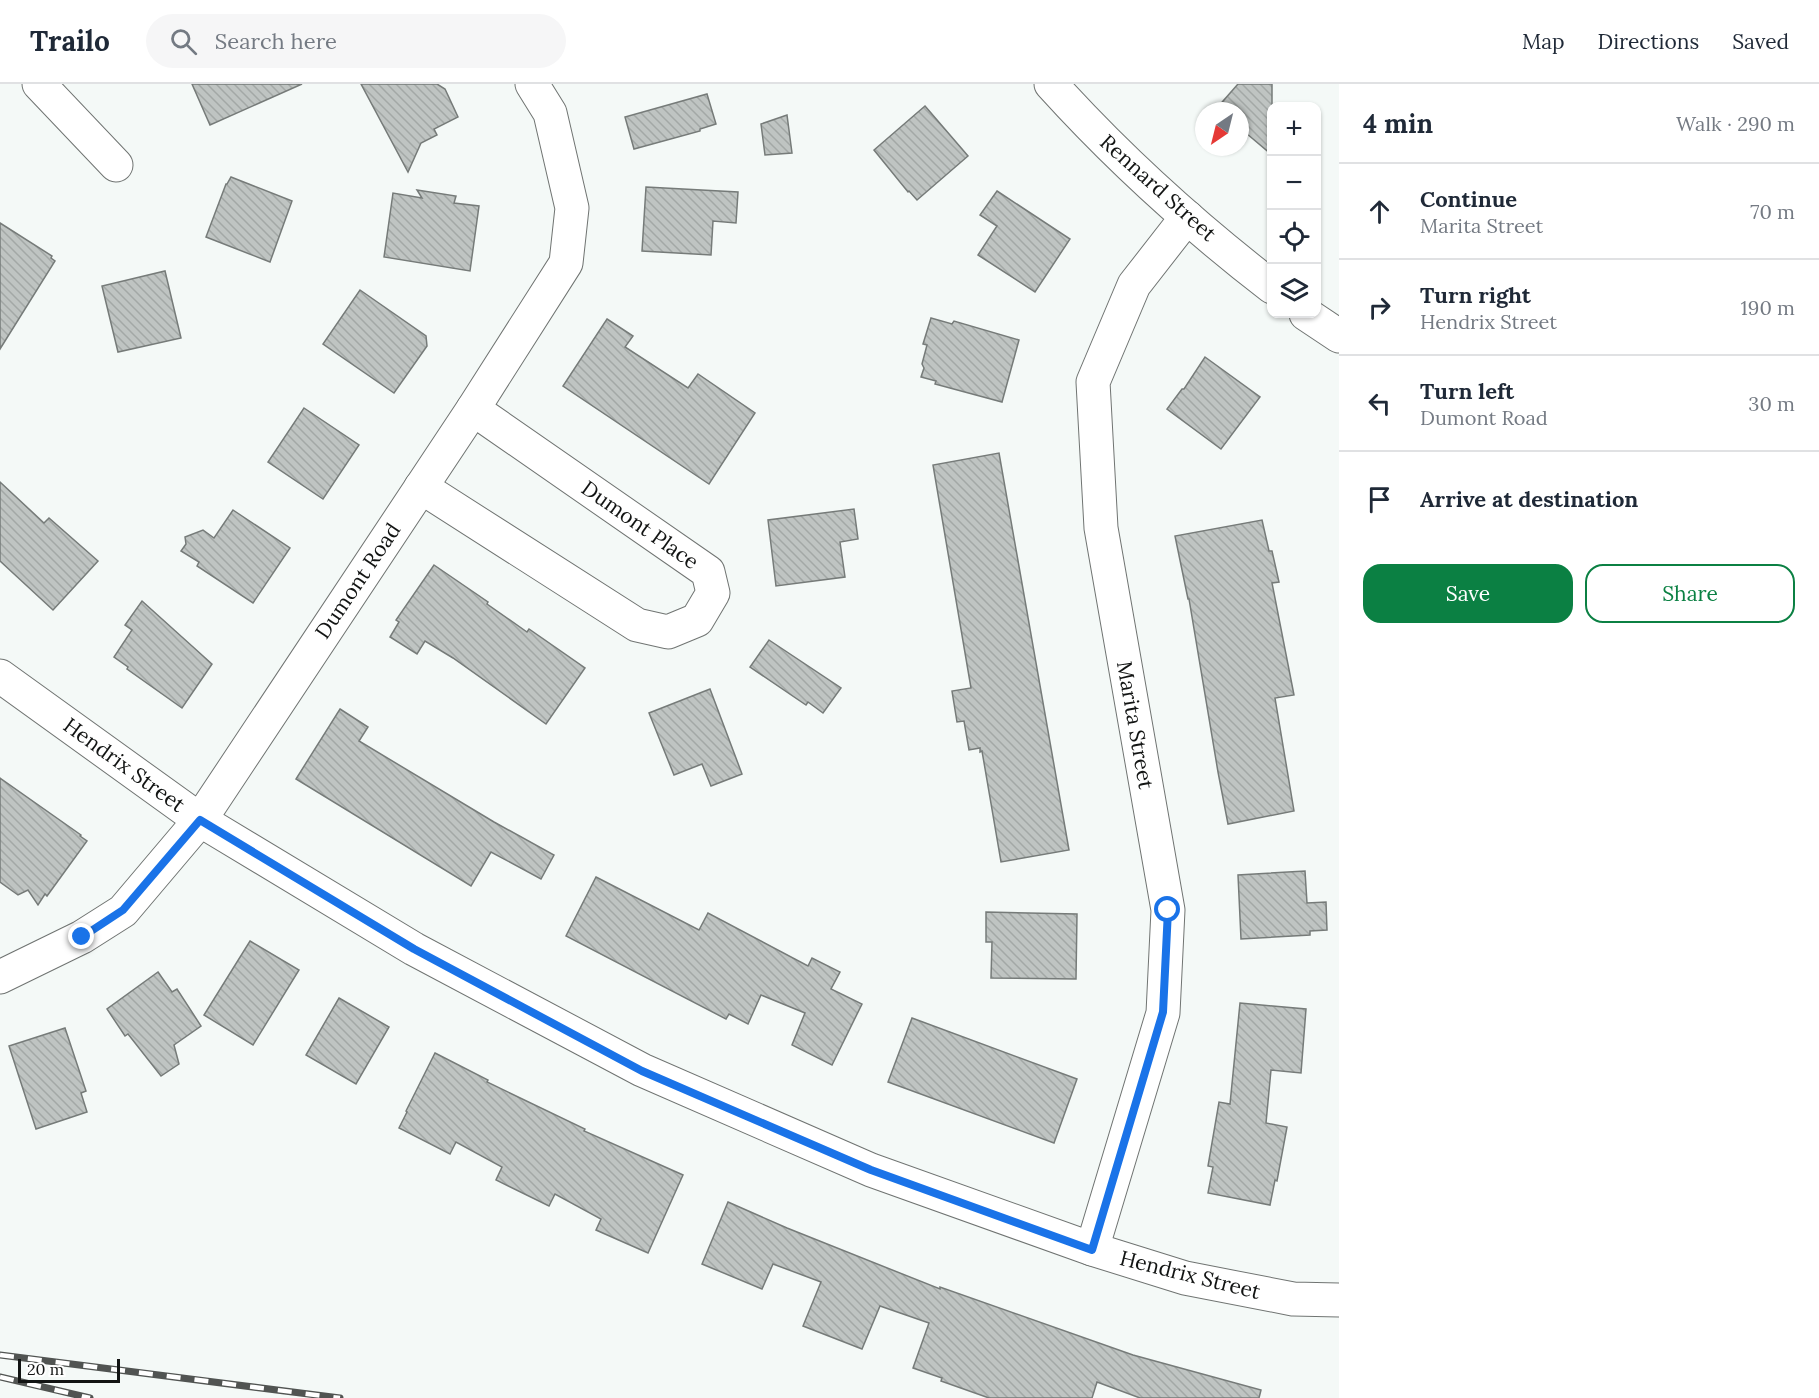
<!DOCTYPE html>
<html lang="en">
<head>
<meta charset="utf-8">
<style>
	:root { --surface:#fff; --page:#f6f6f7; --text:#1f2937; --muted:#747a83; --line:#e0e1e3; --accent:#0b8043 }
	body { margin:0; font-family:Lora,serif; background:var(--page); color:var(--text) }
	.controls { position:absolute; right:18px; top:18px; display:grid; overflow:hidden; border-radius:12px; box-shadow:0 2px 4px #0004 }
	.controls button { width:54px; height:54px; display:grid; place-items:center; padding:0; border:0; border-bottom:2px solid var(--line); background:var(--surface); color:var(--text); font:30px sans-serif }
	.compass { position:absolute; left:1195px; top:18px; width:54px; height:54px; border-radius:50%; background:var(--surface); box-shadow:0 2px 4px #0004; rotate:215deg }
	.scale { position:absolute; left:18px; bottom:15px; width:102px; box-sizing:border-box; padding-left:6px; border:3px solid #121413; border-top:0; font-size:16px; line-height:21px; white-space:nowrap; color:#121413; -webkit-text-stroke:4px #fff; paint-order:stroke }
	.stop { position:absolute; width:18px; height:18px; margin:-14px; border:4px solid #1a73e8; border-radius:50%; background:#fff }
	.stop.end { background:#1a73e8; border-color:#fff; box-shadow:0 2px 6px #0008 }
	.list { margin:0; padding:0; list-style:none }
	h2 { display:flex; justify-content:space-between; align-items:center; height:78px; margin:0; padding:0 24px; font-size:26px }
	h2 small { font-size:20px; font-weight:400; color:var(--muted) }
	.list li { display:grid; grid-template-columns:39px 1fr auto; gap:18px; align-items:center; box-sizing:border-box; height:96px; padding:0 24px; border-top:2px solid var(--line) }
	.list b { display:block; font-size:22px; white-space:nowrap }
	.list p { margin:0; font-size:20px; white-space:nowrap; color:var(--muted) }
	.list em { font-size:20px; font-style:normal; color:var(--muted) }
	.actions { display:flex; gap:12px; padding:18px 24px }
	.actions a { flex:1; padding:14px 0; border:2px solid var(--accent); border-radius:18px; text-align:center; font-size:21px; color:var(--accent) }
	.actions .main { background:var(--accent); color:#fff }
	.icon { flex:none; width:33px; height:33px; fill:none; stroke:currentColor; stroke-width:2; stroke-linecap:round; stroke-linejoin:round }
	.map { position:relative; flex:none; width:1339px; height:1314px; overflow:hidden }
	header { display:flex; align-items:center; gap:36px; box-sizing:border-box; height:84px; padding:0 30px; background:var(--surface); border-bottom:2px solid var(--line) }
	header strong { font-size:28px }
	nav { display:flex; gap:33px; margin-inline-start:auto; font-size:21px }
	.search { width:420px; height:54px; background:var(--page); display:flex; align-items:center; gap:15px; box-sizing:border-box; padding:0 21px; border-radius:33px; color:var(--muted); font-size:22px }
	main { display:flex }
	aside { flex:1; background:var(--surface) }
	.map>svg:first-child { display:block }
	.building { fill:url(#building-back-hatch); stroke:#767b79; stroke-width:1.5 }
	.lines { fill:none; stroke-linecap:round; stroke-linejoin:round }
	.minor-casing { stroke:#707472; stroke-width:35 }
	.minor { stroke:#fff; stroke-width:33 }
	.rail-casing { stroke:#515452; stroke-width:7 }
	.rail { stroke:#fff; stroke-width:4.5; stroke-dasharray:14; stroke-linecap:butt }
	.route { stroke:#1a73e8; stroke-width:8 }
	.labels { text-anchor:middle; stroke-width:4.5; stroke-linejoin:round; paint-order:stroke }
	.street-label { font-size:21px; fill:#121413; stroke:#fff }
</style>
</head>
<body>
<header>
<strong>Trailo</strong>
<div class="search"><svg class="icon" aria-label="search" viewBox="0 0 24 24"><circle cx="10" cy="10" r="6"/><path d="M15 15l6 6"/></svg>Search here</div>
<nav><a>Map</a><a>Directions</a><a>Saved</a></nav>
</header>
<main>
<div class="map">
<svg width="1339" height="1314" viewBox="0 0 1339 1314">
	<defs>
		<pattern id="building-back-hatch" width="6" height="6" patternUnits="userSpaceOnUse" patternTransform="scale(1.5)"><rect width="6" height="6" fill="#bfc4c2"/><path d="M-1 5l2 2M0 0l6 6M5-1l2 2" fill="none" stroke="#a3a8a6"/></pattern>
	</defs>
	<rect width="100%" height="100%" fill="#f4f9f7"/>
	<g class="building">
		<polygon points="192,0 302,0 210,41"/>
		<polygon points="361,0 437,0 445,5 458,33 434,45 437,51 421,59 408,88"/>
		<polygon points="1238,0 1272,0 1272,71 1240,44 1240,27 1221,27 1217,24"/>
		<polygon points="707,10 716,40 700,45 700,47 634,65 625,33"/>
		<polygon points="925,22 968,72 917,116 909,107 908,108 874,66"/>
		<polygon points="787,31 792,69 765,71 761,40"/>
		<polygon points="231,93 292,117 270,178 206,153 226,100 227,100"/>
		<polygon points="646,103 738,108 736,139 713,137 711,171 642,167"/>
		<polygon points="417,106 456,112 454,119 479,122 470,187 384,173 393,109 422,114"/>
		<polygon points="997,107 1070,155 1035,208 978,171 997,142 980,131"/>
		<polygon points="0,139 52,172 51,174 55,177 0,265"/>
		<polygon points="165,187 181,254 118,268 102,202"/>
		<polygon points="360,206 426,252 427,262 394,309 323,260"/>
		<polygon points="931,234 952,240 954,237 1019,256 1002,318 935,300 936,297 921,293 924,284 922,280 927,261 923,260"/>
		<polygon points="607,235 633,252 625,263 688,304 698,290 755,329 709,400 563,302"/>
		<polygon points="1205,273 1260,313 1221,365 1167,325 1182,305 1184,305"/>
		<polygon points="304,324 359,361 323,415 268,378"/>
		<polygon points="999,369 1069,766 1001,778 982,667 980,668 980,664 969,666 964,637 957,638 952,607 971,604 933,381"/>
		<polygon points="0,398 44,439 49,434 98,477 53,526 0,477"/>
		<polygon points="854,425 858,455 840,458 845,493 776,502 768,436"/>
		<polygon points="233,426 290,464 253,519 197,482 199,478 181,467 186,460 185,453 203,446 214,454"/>
		<polygon points="1262,436 1269,467 1272,467 1279,498 1272,499 1294,611 1275,614 1294,727 1228,740 1218,688 1189,515 1188,515 1175,452"/>
		<polygon points="434,481 488,518 487,520 527,548 529,545 585,584 546,640 453,574 425,557 417,570 390,553 399,538 396,536"/>
		<polygon points="142,517 212,580 182,624 127,585 128,583 114,573 132,546 125,541"/>
		<polygon points="769,556 841,604 823,629 808,618 806,621 750,583"/>
		<polygon points="710,605 742,690 711,702 702,680 674,691 649,629"/>
		<polygon points="340,625 368,643 359,657 494,738 554,771 541,795 491,768 471,802 296,695"/>
		<polygon points="0,694 81,751 80,752 87,757 47,812 45,810 38,821 28,806 18,811 0,798"/>
		<polygon points="1305,787 1307,819 1326,818 1327,846 1310,847 1310,851 1241,855 1238,791"/>
		<polygon points="596,793 699,846 708,829 808,882 812,874 840,888 831,905 862,920 832,981 792,961 805,929 761,911 748,940 729,930 726,935 566,852"/>
		<polygon points="986,828 1077,830 1076,895 991,894 992,858 986,858"/>
		<polygon points="250,857 299,886 253,961 204,931"/>
		<polygon points="158,888 172,908 177,905 201,942 174,961 179,980 161,992 128,950 125,952 107,925"/>
		<polygon points="339,914 389,943 356,1000 306,971"/>
		<polygon points="1240,919 1306,925 1301,989 1271,986 1266,1039 1287,1043 1277,1097 1275,1096 1270,1121 1208,1109 1213,1083 1208,1082 1219,1018 1230,1020"/>
		<polygon points="912,934 1077,995 1054,1059 888,998"/>
		<polygon points="65,944 86,1007 81,1009 87,1028 36,1045 9,962"/>
		<polygon points="435,969 488,996 487,998 585,1045 584,1047 683,1091 648,1169 596,1146 601,1135 555,1110 549,1122 496,1096 502,1083 456,1058 450,1070 399,1044 407,1028 406,1027"/>
		<polygon points="728,1118 787,1144 940,1205 940,1203 1133,1271 1261,1306 1259,1314 1140,1314 1097,1298 1092,1314 989,1314 941,1297 942,1294 913,1284 929,1239 880,1222 862,1265 803,1242 821,1198 773,1180 762,1205 702,1180"/>
	</g>
	<g class="lines">
		<defs>
			<g id="minor">
				<polyline points="39,0 116,81"/>
				<path d="M1051,0C1118,74 1193,142 1272,203"/>
				<polyline points="1306,230 1339,252"/>
				<polyline points="421,403 637,541 668,548 697,536 713,509 708,488 473,325"/>
				<polyline points="0,592 200,736 414,865 642,986 871,1086 1092,1165 1185,1194 1293,1215 1339,1216"/>
				<polyline points="0,893 82,853 123,827 200,736 473,325 566,179 572,124 550,29 532,0"/>
				<polyline points="1092,1165 1163,929 1168,826 1101,444 1093,298 1134,201 1187,133"/>
			</g>
		</defs>
		<use href="#minor" class="minor-casing"/>
		<use href="#minor" class="minor"/>
		<defs>
			<g id="rail">
				<polyline points="0,1271 340,1314"/>
				<polyline points="0,1293 90,1314"/>
			</g>
		</defs>
		<use href="#rail" class="rail-casing"/>
		<use href="#rail" class="rail"/>
	</g>
	<g class="lines">
		<polyline class="route" points="82,853 123,826 200,736 414,865 642,987 871,1086 1092,1166 1163,928 1168,826"/>
	</g>
	<g class="labels">
		<g class="street-label">
			<text transform="translate(1158 104) rotate(42)" y="7">Rennard Street</text>
			<text transform="translate(640 441) rotate(35)" y="7">Dumont Place</text>
			<text transform="translate(358 497) rotate(-56)" y="7">Dumont Road</text>
			<text transform="translate(1135 641) rotate(80)" y="7">Marita Street</text>
			<text transform="translate(124 681) rotate(36)" y="7">Hendrix Street</text>
			<text transform="translate(1190 1191) rotate(14)" y="7">Hendrix Street</text>
		</g>
	</g>
</svg>
<div class="controls">
<button>+</button>
<button>−</button>
<button><svg class="icon" aria-label="locate" viewBox="0 0 24 24"><circle cx="12" cy="12" r="6"/><path d="M12 2v4M12 18v4M2 12h4M18 12h4"/></svg></button>
<button><svg class="icon" aria-label="layers" viewBox="0 0 24 24"><path d="M12 4l9 5-9 5-9-5zM3 14l9 5 9-5"/></svg></button>
</div>
<svg class="compass" viewBox="-18 -18 36 36"><path d="M0-13l5 13h-10z" fill="#e53935"/><path d="M0 13l5-13h-10z" fill="#747a83"/></svg>
<div class="scale">20 m</div>
<div class="stop" style="left:1168px;top:826px"></div>
<div class="stop end" style="left:82px;top:853px"></div>
</div>
<aside>
<h2>4 min<small>Walk · 290 m</small></h2>
<ul class="list">
<li><svg class="icon" aria-label="ahead" viewBox="0 0 24 24"><path d="M12 20V5M6 11l6-6 6 6"/></svg><div><b>Continue</b><p>Marita Street</p></div><em>70 m</em></li>
<li><svg class="icon" aria-label="right" viewBox="0 0 24 24"><path d="M7 20v-9h11M14 6l5 5-5 5"/></svg><div><b>Turn right</b><p>Hendrix Street</p></div><em>190 m</em></li>
<li><svg class="icon" aria-label="left" viewBox="0 0 24 24"><path d="M17 20v-9H6M10 6l-5 5 5 5"/></svg><div><b>Turn left</b><p>Dumont Road</p></div><em>30 m</em></li>
<li><svg class="icon" aria-label="arrive" viewBox="0 0 24 24"><path d="M6 21V4h12l-3 4 3 4H6"/></svg><div><b>Arrive at destination</b></div></li>
</ul>
<div class="actions"><a class="main">Save</a><a>Share</a></div>
</aside>
</main>
</body>
</html>
